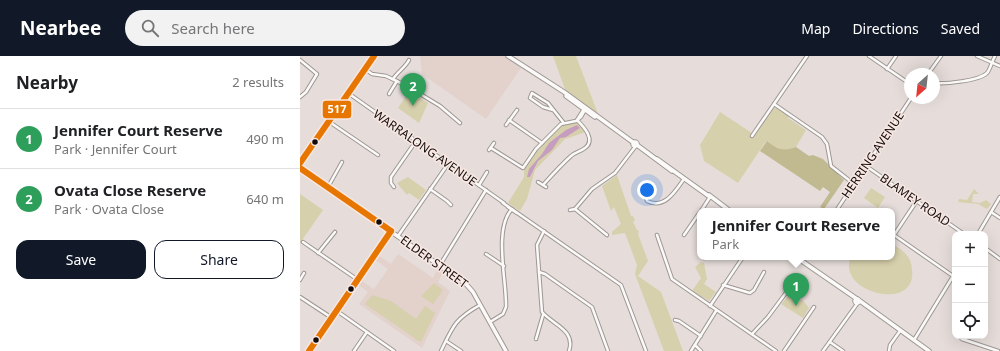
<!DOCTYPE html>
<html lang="en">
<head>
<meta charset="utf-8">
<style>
	:root { --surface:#fff; --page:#f2f2f2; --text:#202124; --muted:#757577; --line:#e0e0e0; --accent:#111827 }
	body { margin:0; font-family:"Noto Sans",sans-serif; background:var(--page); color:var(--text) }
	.controls { position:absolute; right:12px; bottom:12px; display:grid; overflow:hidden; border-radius:8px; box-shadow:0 4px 16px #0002 }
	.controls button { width:36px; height:36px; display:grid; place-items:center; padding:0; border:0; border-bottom:1px solid var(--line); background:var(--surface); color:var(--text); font:20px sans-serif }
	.compass { position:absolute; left:604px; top:12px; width:36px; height:36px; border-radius:50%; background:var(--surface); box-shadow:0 4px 16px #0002; rotate:207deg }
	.you { position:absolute; left:347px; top:134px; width:14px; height:14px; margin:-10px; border:3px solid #fff; border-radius:50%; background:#1a73e8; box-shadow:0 0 0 6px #1a73e833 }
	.badge { display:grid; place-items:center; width:26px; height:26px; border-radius:50%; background:var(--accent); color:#fff; font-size:13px; font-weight:700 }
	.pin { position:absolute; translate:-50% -33px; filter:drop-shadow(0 1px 2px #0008) }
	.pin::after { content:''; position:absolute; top:21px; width:14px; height:12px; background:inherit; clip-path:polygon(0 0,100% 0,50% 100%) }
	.popup { position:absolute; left:397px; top:152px; width:198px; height:52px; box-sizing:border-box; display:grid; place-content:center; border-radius:8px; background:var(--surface); filter:drop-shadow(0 1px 3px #0005); font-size:13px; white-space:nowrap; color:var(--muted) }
	.popup b { font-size:15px; color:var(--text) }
	.popup::after { content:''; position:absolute; left:50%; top:100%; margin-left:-8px; border:8px solid transparent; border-top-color:var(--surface) }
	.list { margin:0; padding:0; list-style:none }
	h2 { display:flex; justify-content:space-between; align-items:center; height:52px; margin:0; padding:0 16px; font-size:17px }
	h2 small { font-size:13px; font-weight:400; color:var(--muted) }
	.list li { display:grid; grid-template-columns:26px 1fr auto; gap:12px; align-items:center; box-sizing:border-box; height:60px; padding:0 16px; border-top:1px solid var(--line) }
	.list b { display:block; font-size:15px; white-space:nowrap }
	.list p { margin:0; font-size:13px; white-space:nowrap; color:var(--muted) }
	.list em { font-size:13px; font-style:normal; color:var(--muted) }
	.actions { display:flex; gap:8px; padding:12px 16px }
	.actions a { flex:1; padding:9px 0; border:1px solid var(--accent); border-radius:12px; text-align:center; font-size:14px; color:var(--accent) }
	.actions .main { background:var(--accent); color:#fff }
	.icon { flex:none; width:22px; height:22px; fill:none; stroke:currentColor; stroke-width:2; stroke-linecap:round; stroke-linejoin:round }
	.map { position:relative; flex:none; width:700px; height:295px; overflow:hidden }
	header { display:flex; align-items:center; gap:24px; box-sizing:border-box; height:56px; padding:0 20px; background:var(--accent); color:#fff }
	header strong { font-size:19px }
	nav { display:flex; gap:22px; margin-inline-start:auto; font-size:14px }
	.search { width:280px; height:36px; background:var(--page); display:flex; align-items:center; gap:10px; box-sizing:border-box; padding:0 14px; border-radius:22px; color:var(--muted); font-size:15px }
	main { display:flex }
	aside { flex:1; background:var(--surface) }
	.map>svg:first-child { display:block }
	.built { fill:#e3d1cc }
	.green { fill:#d7d0ac }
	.forest { fill:#c1b990 }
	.water { fill:#c69dbf }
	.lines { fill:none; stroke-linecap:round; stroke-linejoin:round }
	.street-casing { stroke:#9d9794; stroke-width:4.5 }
	.secondary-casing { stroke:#9d9794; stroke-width:5.5 }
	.street { stroke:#fbfaf9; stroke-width:2.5 }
	.secondary { stroke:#fbfaf9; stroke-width:3.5 }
	.bus-1-casing { stroke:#f8e7e2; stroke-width:9 }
	.bus-1 { stroke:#e77601; stroke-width:6 }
	.bus-dot { fill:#110c0a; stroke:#f8e7e2; stroke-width:1.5 }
	.labels { text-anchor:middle; stroke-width:3; stroke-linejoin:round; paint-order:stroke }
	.street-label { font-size:12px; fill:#110c0a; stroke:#f8e7e2 }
	.line-badge { stroke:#f8e7e2; stroke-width:1.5 }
	.badge-label { font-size:11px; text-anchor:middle; font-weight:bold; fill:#fff }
</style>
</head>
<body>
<header>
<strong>Nearbee</strong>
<div class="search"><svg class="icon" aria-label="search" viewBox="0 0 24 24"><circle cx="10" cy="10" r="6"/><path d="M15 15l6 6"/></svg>Search here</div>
<nav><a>Map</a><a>Directions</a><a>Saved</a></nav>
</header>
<main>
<aside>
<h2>Nearby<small>2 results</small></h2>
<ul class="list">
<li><span class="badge" style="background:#2e9e5b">1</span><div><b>Jennifer Court Reserve</b><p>Park · Jennifer Court</p></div><em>490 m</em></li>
<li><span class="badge" style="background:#2e9e5b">2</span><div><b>Ovata Close Reserve</b><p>Park · Ovata Close</p></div><em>640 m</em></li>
</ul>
<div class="actions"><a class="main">Save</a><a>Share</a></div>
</aside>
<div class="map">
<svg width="700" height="295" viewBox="0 0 700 295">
	<rect width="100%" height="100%" fill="#e6ddda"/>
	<g class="built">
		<polygon points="120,0 205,0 221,12 186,63 122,18"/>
		<polygon points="98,198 133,222 139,210 144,214 138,226 150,235 122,292 59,248 68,236 57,228 60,224 74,233 88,213 74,203 78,199 91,208"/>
	</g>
	<g class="green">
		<polygon points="253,0 276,0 298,58 266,36"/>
		<polygon points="111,36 128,47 119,67 98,52 108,37 109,38"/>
		<polygon points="473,52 476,52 489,60 488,62 506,74 496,91 488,95 472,90 466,85 438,127 404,105 400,89 420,56 455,79"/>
		<polygon points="276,66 283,71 286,76 265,83 235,114 227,143 220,155 208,147 224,121 224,113 237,94 262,68"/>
		<polygon points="317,119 331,160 333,160 335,164 333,166 337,174 339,175 338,178 348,205 338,220 361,236 383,295 364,295 335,218 337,209 325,177 312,179 312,176 321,168 314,151 311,155 302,130"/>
		<polygon points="108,121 126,134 119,144 109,137 107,139 97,127"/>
		<polygon points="571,132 585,141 578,152 564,142"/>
		<polygon points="674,133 679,138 673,138 672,146 680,147 686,144 691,148 687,153 678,148 658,146 659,143 667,144"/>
		<polygon points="0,138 23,154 0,187"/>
		<path d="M592,188C603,194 611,200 612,213C618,258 535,236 551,201H592Z"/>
		<polygon points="401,206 404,207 407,223 404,228 416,236 409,245 392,235 401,222 395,211"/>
		<polygon points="134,227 143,234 133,248 121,240"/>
		<polygon points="72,239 91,245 116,263 125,250 135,257 121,286 118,284 115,285 116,283 65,248"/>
		<polygon points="489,239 498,247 502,243 509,252 503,262 481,248"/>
	</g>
	<path class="forest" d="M467,85C476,93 485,96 496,91L509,100L513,99L523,103L544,124L524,153L520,151L530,136L523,131L520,135L460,95Z"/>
	<polygon class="water" points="277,69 280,72 266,81 260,82 252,94 238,105 230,121 227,121 229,113 242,98 249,87 266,74"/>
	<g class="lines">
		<defs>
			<g id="street">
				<polyline points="569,0 610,28"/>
				<polyline points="677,0 700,10"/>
				<polyline points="0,4 17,18 6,36 0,41"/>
				<polyline points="65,13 72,18 86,20 107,30 140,50 160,67"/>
				<polyline points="587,13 596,0"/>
				<polyline points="628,18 641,0"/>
				<path d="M93,23C98,15 105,12 109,4"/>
				<path d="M634,27C645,28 679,25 687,17C690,14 692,5 695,0"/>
				<polyline points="48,37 204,147"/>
				<polyline points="89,38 97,25"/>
				<polyline points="474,48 522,81 527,88 531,110 554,128"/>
				<polyline points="253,54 243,51 230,42 232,37 248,47 263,66"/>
				<polyline points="209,64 242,87"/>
				<polyline points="277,64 284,53"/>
				<polyline points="28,65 78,99"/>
				<polyline points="206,69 217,54"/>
				<polyline points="452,80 507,0"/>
				<polyline points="191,92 223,112 236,93 261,68 276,65 281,61 285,54"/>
				<polyline points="189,94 194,87"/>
				<polyline points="566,110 664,178"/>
				<polyline points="238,126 246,131"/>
				<polyline points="179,129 187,116"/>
				<path d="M243,129C252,119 261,109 271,100C275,96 280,96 285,92C296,84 284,71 277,64"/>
				<polyline points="28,131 42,106"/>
				<polyline points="94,131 91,127 91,121 116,85"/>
				<path d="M343,132L347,145C365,154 376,134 384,123"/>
				<polyline points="130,133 147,145 151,149"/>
				<polyline points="616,146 594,179 653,220"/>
				<polyline points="203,147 321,229 346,295"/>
				<polyline points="208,151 217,157"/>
				<polyline points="270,154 275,153"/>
				<polyline points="401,155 410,141"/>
				<polyline points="536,155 611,42"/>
				<polyline points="691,156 700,162"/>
				<path d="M244,175L237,189L242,256C253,269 276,274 269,295"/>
				<polyline points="678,178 700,141"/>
				<polyline points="307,179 275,153 292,133 315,117 335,91"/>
				<polyline points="357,179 372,223 476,295"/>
				<polyline points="384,179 400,156"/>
				<polyline points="98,180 148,108"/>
				<polyline points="3,186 58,224"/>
				<polyline points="685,192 700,203"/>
				<polyline points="18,197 35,176"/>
				<polyline points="186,198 204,210"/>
				<polyline points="404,202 405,201"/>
				<polyline points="140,209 186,134"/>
				<polyline points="239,216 245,218 292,251 308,295"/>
				<polyline points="0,224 4,217"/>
				<polyline points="423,229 450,237 454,234 464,216"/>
				<polyline points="0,241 32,262"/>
				<polyline points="410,250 443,201"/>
				<polyline points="37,255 94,295"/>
				<polyline points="375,264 379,265 401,280"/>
				<path d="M190,266L203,258L206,251C207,226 193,173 212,153"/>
				<polyline points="452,278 468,261 488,234"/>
				<polyline points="659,280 662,283 698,295"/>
				<polyline points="236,283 243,259"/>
				<polyline points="614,284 655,217"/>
				<polyline points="146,285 161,295"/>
				<polyline points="530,286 543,295"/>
				<polyline points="395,289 401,295"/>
				<polyline points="54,295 67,276"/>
				<path d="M141,295C153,270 155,263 180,249"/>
				<polyline points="391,295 416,255"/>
				<polyline points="484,295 514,251"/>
				<polyline points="523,295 557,248"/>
				<polyline points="589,295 590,289 600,275"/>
			</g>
			<g id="secondary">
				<polyline points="208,0 264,36 334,87"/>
				<polyline points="266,40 295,61"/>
				<circle cx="335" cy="88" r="2"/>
				<polyline points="337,89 372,115"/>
				<polyline points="357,103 410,141"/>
				<polyline points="0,105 74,0"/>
				<polyline points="0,112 166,228 173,236 206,295"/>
				<polyline points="409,139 430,155"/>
				<polyline points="496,201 557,243"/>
				<circle cx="557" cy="245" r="2"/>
				<polyline points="560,245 629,295"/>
				<polyline points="9,295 91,175"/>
			</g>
		</defs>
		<use href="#street" class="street-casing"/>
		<use href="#secondary" class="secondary-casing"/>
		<use href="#street" class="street"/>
		<use href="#secondary" class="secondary"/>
		<defs>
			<g id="bus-1">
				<polyline points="0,107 74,0"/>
				<polyline points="0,112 91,175"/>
				<polyline points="9,295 91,175"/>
			</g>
		</defs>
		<use href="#bus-1" class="bus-1-casing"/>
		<use href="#bus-1" class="bus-1"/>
	</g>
	<g class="bus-dot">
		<circle cx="15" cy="86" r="3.5"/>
		<circle cx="79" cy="166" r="3.5"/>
		<circle cx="51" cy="233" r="3.5"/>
		<circle cx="16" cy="284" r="3.5"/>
	</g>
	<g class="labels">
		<g class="street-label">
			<text transform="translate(125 92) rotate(35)" y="4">WARRALONG AVENUE</text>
			<text transform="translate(573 99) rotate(-56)" y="4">HERRING AVENUE</text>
			<text transform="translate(615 144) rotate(35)" y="4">BLAMEY ROAD</text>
			<text transform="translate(134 206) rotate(36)" y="4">ELDER STREET</text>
		</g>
	</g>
	<rect class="line-badge" x="22" y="44" width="30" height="19" rx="4" fill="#e77601"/>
	<g class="badge-label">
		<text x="37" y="57">517</text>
	</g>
</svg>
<div class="controls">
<button>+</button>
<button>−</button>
<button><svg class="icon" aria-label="locate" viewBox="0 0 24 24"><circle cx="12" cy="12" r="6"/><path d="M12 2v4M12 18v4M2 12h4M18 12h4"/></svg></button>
</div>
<svg class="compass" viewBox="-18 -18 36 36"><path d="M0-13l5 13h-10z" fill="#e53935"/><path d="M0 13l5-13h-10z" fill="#757577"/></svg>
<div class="you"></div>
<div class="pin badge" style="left:496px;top:250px;background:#2e9e5b">1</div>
<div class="popup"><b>Jennifer Court Reserve</b>Park</div>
<div class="pin badge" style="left:113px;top:50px;background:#2e9e5b">2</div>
</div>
</main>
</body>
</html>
